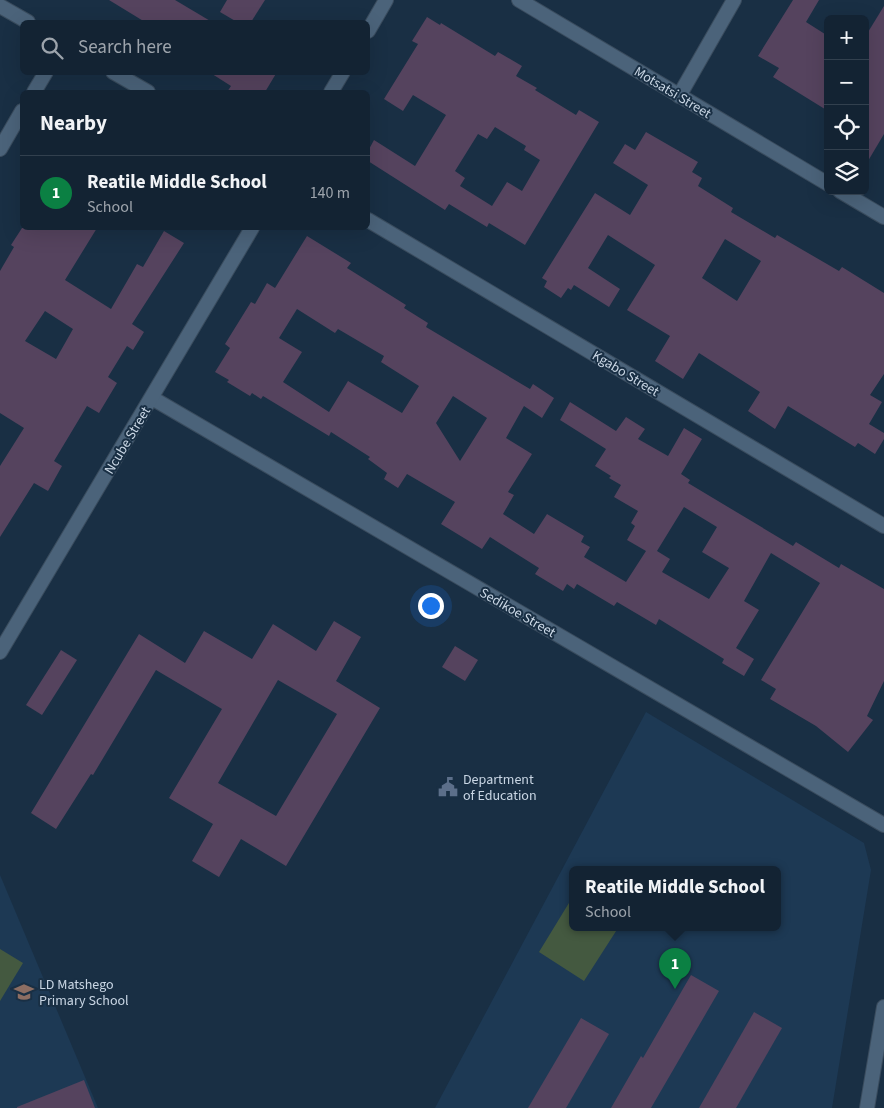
<!DOCTYPE html>
<html lang="en">
<head>
<meta charset="utf-8">
<style>
	:root { --surface:#132333; --page:#202f3f; --text:#f1f3f6; --muted:#9da4ac; --line:#32404e; --accent:#0b8043 }
	body { margin:0; font-family:"Source Sans 3",sans-serif; background:var(--page); color:var(--text) }
	.controls { position:absolute; right:15px; top:15px; display:grid; overflow:hidden; border-radius:8px; box-shadow:0 5px 20px #0002 }
	.controls button { width:45px; height:45px; display:grid; place-items:center; padding:0; border:0; border-bottom:1px solid var(--line); background:var(--surface); color:var(--text); font:25px sans-serif }
	.you { position:absolute; left:430px; top:605px; width:18px; height:18px; margin:-12px; border:4px solid #fff; border-radius:50%; background:#1a73e8; box-shadow:0 0 0 8px #1a73e833 }
	.badge { display:grid; place-items:center; width:32px; height:32px; border-radius:50%; background:var(--accent); color:#fff; font-size:16px; font-weight:700 }
	.pin { position:absolute; translate:-50% -41px; filter:drop-shadow(0 1px 2px #0008) }
	.pin::after { content:''; position:absolute; top:26px; width:18px; height:15px; background:inherit; clip-path:polygon(0 0,100% 0,50% 100%) }
	.popup { position:absolute; left:569px; top:866px; width:212px; height:65px; box-sizing:border-box; display:grid; place-content:center; border-radius:8px; background:var(--surface); filter:drop-shadow(0 1px 4px #0005); font-size:16px; white-space:nowrap; color:var(--muted) }
	.popup b { font-size:19px; color:var(--text) }
	.popup::after { content:''; position:absolute; left:50%; top:100%; margin-left:-10px; border:10px solid transparent; border-top-color:var(--surface) }
	.list { margin:0; padding:0; list-style:none }
	h2 { display:flex; justify-content:space-between; align-items:center; height:65px; margin:0; padding:0 20px; font-size:21px }
	h2 small { font-size:16px; font-weight:400; color:var(--muted) }
	.list li { display:grid; grid-template-columns:32px 1fr auto; gap:15px; align-items:center; box-sizing:border-box; height:75px; padding:0 20px; border-top:1px solid var(--line) }
	.list b { display:block; font-size:19px; white-space:nowrap }
	.list p { margin:0; font-size:16px; white-space:nowrap; color:var(--muted) }
	.list em { font-size:16px; font-style:normal; color:var(--muted) }
	.icon { flex:none; width:28px; height:28px; fill:none; stroke:currentColor; stroke-width:2; stroke-linecap:round; stroke-linejoin:round }
	.map { position:relative; flex:none; width:884px; height:1108px; overflow:hidden }
	.search { position:absolute; background:var(--surface); box-shadow:0 5px 20px #0002; left:20px; top:20px; width:350px; height:55px; display:flex; align-items:center; gap:12px; box-sizing:border-box; padding:0 18px; border-radius:8px; color:var(--muted); font-size:19px }
	.panel { position:absolute; background:var(--surface); box-shadow:0 5px 20px #0002; left:20px; top:90px; width:350px; height:140px; border-radius:8px }
	.map>svg:first-child { display:block }
	.built { fill:#1d3954; fill-rule:evenodd }
	.green { fill:#445940 }
	.building { fill:#55435e; fill-rule:evenodd }
	.lines { fill:none; stroke-linecap:round; stroke-linejoin:round }
	.minor-casing { stroke:#3a4c5e; stroke-width:16 }
	.tertiary-casing { stroke:#3a4c5e; stroke-width:16 }
	.minor { stroke:#4b637a; stroke-width:14 }
	.tertiary { stroke:#4b637a; stroke-width:14 }
	.labels { text-anchor:middle; stroke-width:4; stroke-linejoin:round; paint-order:stroke }
	.street-label { font-size:14px; fill:#c9d6e4; stroke:#192f44 }
	.poi-label { font-size:14px; fill:#c9d6e4; stroke:#192f44; text-anchor:start }
</style>
</head>
<body>
<div class="map">
<svg width="884" height="1108" viewBox="0 0 884 1108">
	<rect width="100%" height="100%" fill="#192f44"/>
	<g class="built">
		<path d="M646,712L864,843L871,870L832,1108H435ZM572,870H778V928H572Z"/>
		<polygon points="0,875 98,1108 0,1108"/>
	</g>
	<g class="green">
		<polygon points="572,898 572,928 618,928 584,981 539,952"/>
		<polygon points="0,949 23,963 0,1001"/>
	</g>
	<g class="building">
		<polygon points="109,0 175,0 212,22 145,22"/>
		<polygon points="227,0 265,0 251,22 237,22 220,12"/>
		<polygon points="793,0 819,0 806,22 828,36 828,111 773,77 779,68 758,56"/>
		<polygon points="884,6 884,134 865,166 865,37"/>
		<path d="M427,17L440,25L441,23L495,56L498,52L522,66L516,76L537,88L535,90L576,115L579,110L599,122L525,245L489,223L487,227L449,204L445,210L368,161V151L374,140L415,166L446,115L413,95L403,111L384,99L418,44L412,41ZM495,127L526,146L524,150L540,160L522,191L507,182L492,206L460,186L465,178L455,171L478,134L487,139Z"/>
		<polygon points="209,72 277,72 265,92 227,92 231,86"/>
		<path d="M646,132L698,162L692,172L702,178L698,186L733,208L731,212L775,238L777,235L839,271L842,267L884,293V374L870,395L882,402L869,424L884,433V439L875,454L858,443L855,447L788,406L775,429L748,411L760,392L699,353L683,379L655,361L670,336L627,310L655,265L608,235L588,268L620,289L609,307L574,285L571,290L568,288L561,298L544,287L547,281L542,278L595,193L630,215L648,185L613,163L625,144L635,150ZM725,239L761,261L737,301L702,278Z"/>
		<path d="M22,228H97L65,280L111,309L137,264L143,267L164,231L184,243L132,324L144,332L133,350L127,346L108,377L117,383L99,413L87,406L54,461L62,466L48,491L34,483L0,537V466L24,428L0,413V271L14,247L11,245ZM45,311L73,329L56,359L25,341Z"/>
		<path d="M307,236L351,263L347,268L406,305L404,308L428,323L426,327L530,389L533,384L554,398L542,418L524,406L506,438L532,454L508,492L514,495L503,514L534,534L547,514L584,536L581,542L590,547L584,557L626,582L646,551L627,540L635,526L631,523L638,511L614,497L621,485L609,478L611,476L595,466L606,449L560,420L570,402L616,431L626,417L645,429L638,439L668,456L684,428L702,439L681,474L690,480L688,483L793,546L796,542L839,568L841,564L884,589V681L867,716L873,720L848,752L816,726L770,699L776,689L761,680L820,583L771,553L744,601L759,610L736,648L754,659L744,676L722,663L724,659L659,619L656,625L617,602L614,606L577,584L574,589L567,584L563,591L535,574L539,568L490,537L482,549L441,524L455,502L407,474L398,488L384,479L387,473L368,459L370,457L331,432L329,436L263,396L261,399L252,393L250,396L227,382L229,380L215,372L230,348L225,344L251,302L255,304L267,283L275,288ZM297,309L335,333L338,329L384,356L381,362L419,386L402,413L348,381L329,412L283,382L302,352L279,338ZM453,396L487,418L460,461L436,423ZM684,507L717,527L702,552L729,568L709,599L662,572L670,559L657,551Z"/>
		<path d="M334,621L361,637L336,681L380,708L286,866L241,839L219,877L192,861L213,824L169,798L222,709L156,670L93,775L91,774L56,829L31,813L139,634L185,663L204,631L252,659L273,624L316,651ZM278,680L337,714L276,816L218,783Z"/>
		<polygon points="455,646 478,660 465,681 442,667"/>
		<polygon points="61,650 77,660 42,715 26,705"/>
		<polygon points="691,975 719,991 651,1108 611,1108 641,1056 643,1058"/>
		<polygon points="754,1012 782,1028 736,1108 699,1108"/>
		<polygon points="581,1018 609,1034 566,1108 528,1108"/>
		<polygon points="84,1080 95,1108 17,1108 17,1107"/>
	</g>
	<g class="lines">
		<defs>
			<g id="minor">
				<polyline points="0,6 28,22"/>
				<polyline points="368,31 386,0"/>
				<polyline points="113,72 148,92"/>
				<polyline points="34,92 46,72"/>
				<polyline points="331,92 343,72"/>
				<polyline points="679,96 734,0"/>
				<polyline points="0,149 22,111"/>
				<polyline points="368,220 884,526"/>
				<polyline points="152,398 884,825"/>
				<polyline points="0,652 252,228"/>
				<polyline points="867,1108 884,1007"/>
			</g>
			<g id="tertiary">
				<polyline points="519,0 828,184"/>
				<polyline points="840,191 884,217"/>
			</g>
		</defs>
		<use href="#minor" class="minor-casing"/>
		<use href="#tertiary" class="tertiary-casing"/>
		<use href="#minor" class="minor"/>
		<use href="#tertiary" class="tertiary"/>
	</g>
	<defs>
		<symbol id="civic-bare" viewBox="-9 -9 18 18"><path d="M-.6-6.5H3V-4.5H.6V-3L4-1V1h2V6H-6V1h2V-1L-.6-3ZM-1.2 2.5V6h2.4V2.5Z" fill="#5c6f8a" stroke="#192f44" stroke-width="2.5" paint-order="stroke"/></symbol>
		<symbol id="school-bare" viewBox="-9 -9 18 18"><path d="M0-5L7-2L0 1L-7-2ZM-4 1L0 2.5L4 1V4Q0 6-4 4Z" fill="#8d6e63" stroke="#192f44" stroke-width="2.5" paint-order="stroke"/></symbol>
	</defs>
	<g fill-rule="evenodd">
		<use href="#civic-bare" x="434" y="773" width="28" height="28"/>
		<use href="#school-bare" x="10" y="978" width="28" height="28"/>
	</g>
	<g class="labels">
		<g class="street-label">
			<text transform="translate(673 92) rotate(31)" y="5">Motsatsi Street</text>
			<text transform="translate(626 373) rotate(31)" y="5">Kgabo Street</text>
			<text transform="translate(127 440) rotate(-59)" y="5">Ncube Street</text>
			<text transform="translate(518 612) rotate(30)" y="5">Sedikoe Street</text>
		</g>
		<g class="poi-label">
			<text x="463" y="784">Department<tspan x="463" dy="16">of Education</tspan></text>
			<text x="39" y="989">LD Matshego<tspan x="39" dy="16">Primary School</tspan></text>
		</g>
	</g>
</svg>
<div class="controls">
<button>+</button>
<button>−</button>
<button><svg class="icon" aria-label="locate" viewBox="0 0 24 24"><circle cx="12" cy="12" r="6"/><path d="M12 2v4M12 18v4M2 12h4M18 12h4"/></svg></button>
<button><svg class="icon" aria-label="layers" viewBox="0 0 24 24"><path d="M12 4l9 5-9 5-9-5zM3 14l9 5 9-5"/></svg></button>
</div>
<div class="you"></div>
<div class="pin badge" style="left:675px;top:989px">1</div>
<div class="popup"><b>Reatile Middle School</b>School</div>
<div class="search"><svg class="icon" aria-label="search" viewBox="0 0 24 24"><circle cx="10" cy="10" r="6"/><path d="M15 15l6 6"/></svg>Search here</div>
<section class="panel">
<h2>Nearby<small></small></h2>
<ul class="list">
<li><span class="badge">1</span><div><b>Reatile Middle School</b><p>School</p></div><em>140 m</em></li>
</ul>
</section>
</div>
</body>
</html>
